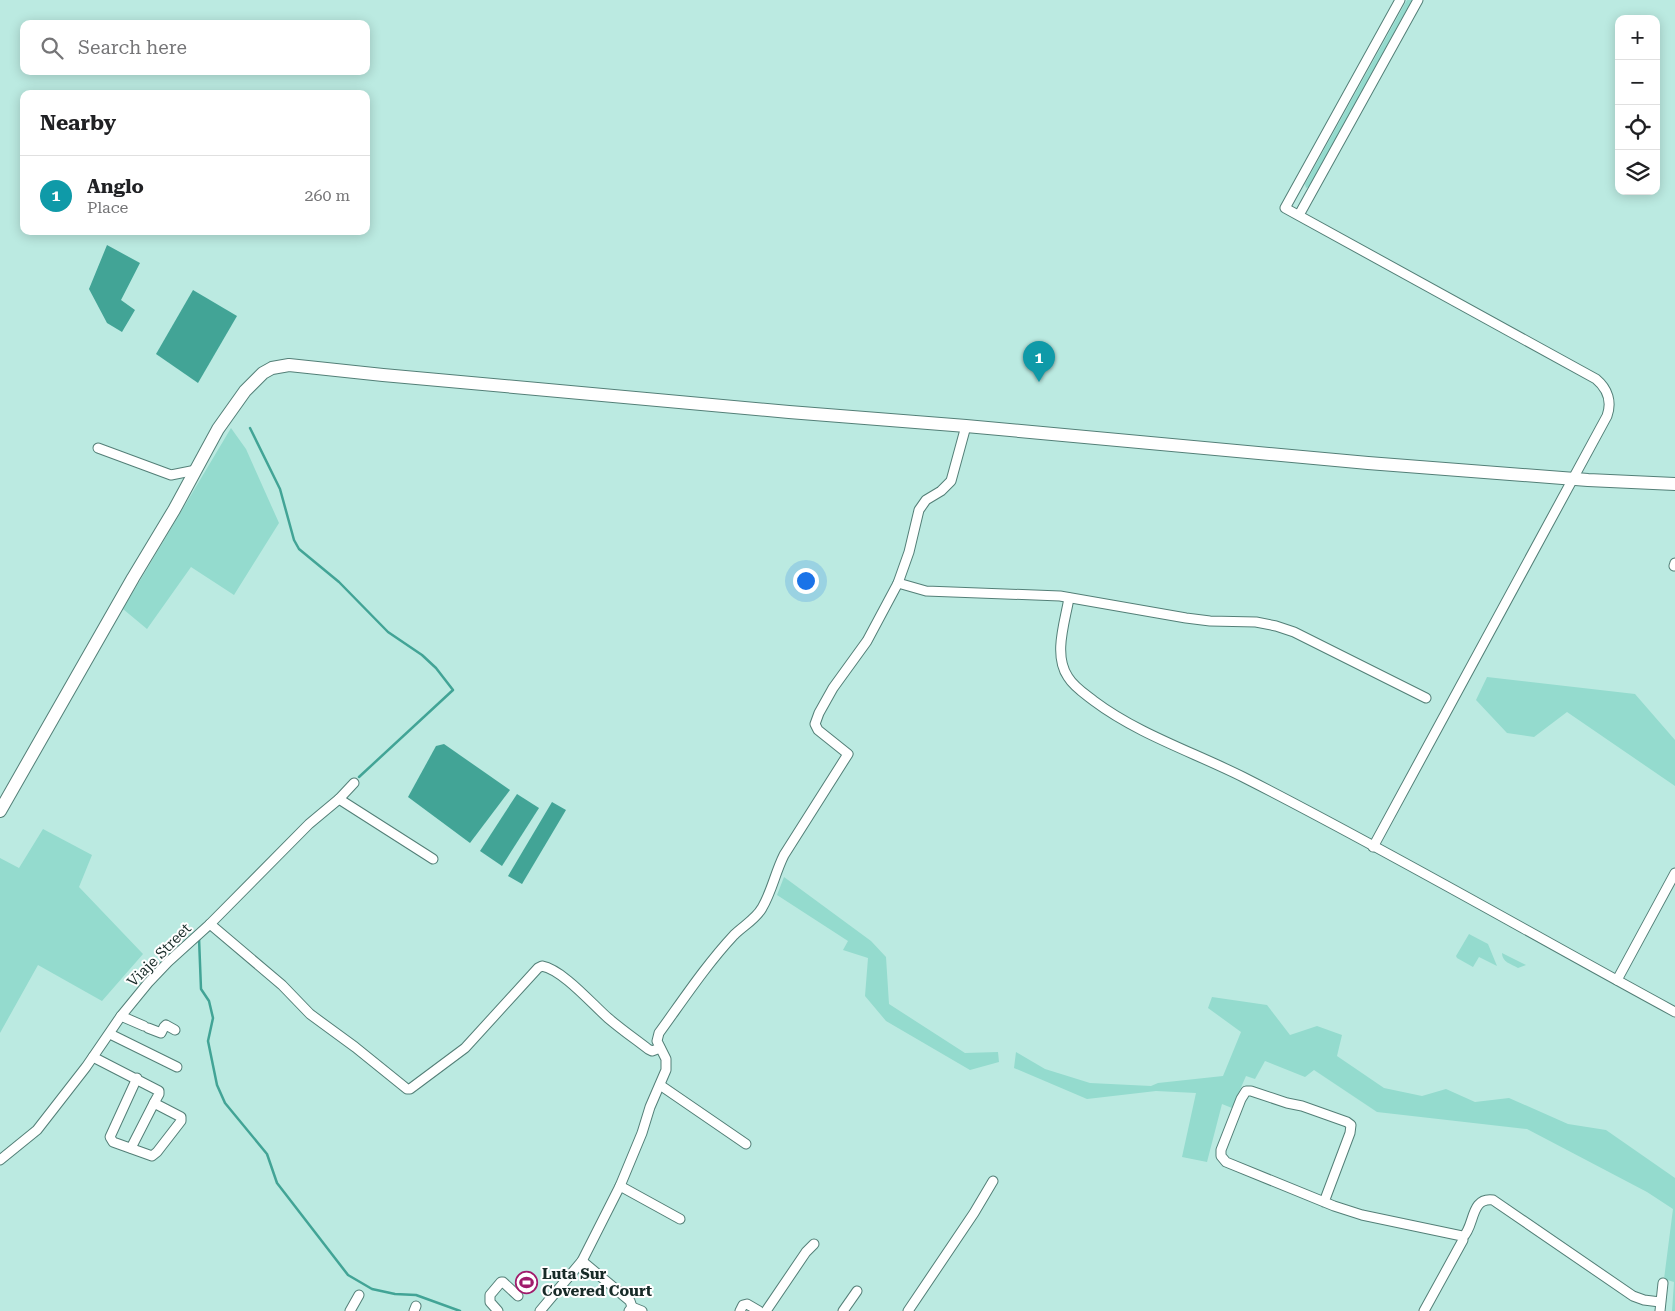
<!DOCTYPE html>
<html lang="en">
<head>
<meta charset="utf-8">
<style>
	:root { --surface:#fff; --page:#f2f2f2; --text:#202124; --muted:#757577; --line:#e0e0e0; --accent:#a01b6b }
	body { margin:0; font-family:"Roboto Serif",serif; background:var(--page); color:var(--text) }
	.controls { position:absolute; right:15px; top:15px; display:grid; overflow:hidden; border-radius:10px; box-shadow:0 2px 12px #0003 }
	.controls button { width:45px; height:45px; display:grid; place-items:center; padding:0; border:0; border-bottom:1px solid var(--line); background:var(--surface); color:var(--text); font:25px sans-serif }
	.you { position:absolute; left:805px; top:580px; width:18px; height:18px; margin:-12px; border:4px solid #fff; border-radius:50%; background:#1a73e8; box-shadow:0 0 0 8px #1a73e833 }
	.badge { display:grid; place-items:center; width:32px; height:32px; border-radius:50%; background:var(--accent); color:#fff; font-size:16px; font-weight:700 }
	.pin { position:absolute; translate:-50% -41px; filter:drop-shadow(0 1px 2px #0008) }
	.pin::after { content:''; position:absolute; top:26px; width:18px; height:15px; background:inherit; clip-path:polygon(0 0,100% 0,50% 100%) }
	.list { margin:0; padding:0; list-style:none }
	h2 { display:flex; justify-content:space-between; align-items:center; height:65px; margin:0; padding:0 20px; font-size:21px }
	h2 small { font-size:16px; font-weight:400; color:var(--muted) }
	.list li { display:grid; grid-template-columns:32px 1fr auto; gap:15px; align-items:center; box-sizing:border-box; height:80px; padding:0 20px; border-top:1px solid var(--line) }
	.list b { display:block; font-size:19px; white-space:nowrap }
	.list p { margin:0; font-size:16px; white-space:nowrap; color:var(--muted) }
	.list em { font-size:16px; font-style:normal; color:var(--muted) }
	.icon { flex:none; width:28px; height:28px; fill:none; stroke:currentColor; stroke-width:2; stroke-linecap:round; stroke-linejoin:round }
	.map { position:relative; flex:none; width:1675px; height:1311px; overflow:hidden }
	.search { position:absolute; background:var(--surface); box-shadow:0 2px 12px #0003; left:20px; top:20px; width:350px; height:55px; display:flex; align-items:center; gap:12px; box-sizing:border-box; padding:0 18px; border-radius:10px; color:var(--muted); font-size:19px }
	.panel { position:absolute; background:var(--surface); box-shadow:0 2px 12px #0003; left:20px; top:90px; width:350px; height:145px; border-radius:10px }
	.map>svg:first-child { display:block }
	.green { fill:#94dbce }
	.water { fill:#42a496 }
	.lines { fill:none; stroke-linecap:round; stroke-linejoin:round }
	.stream { stroke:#42a496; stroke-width:2.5 }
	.street-casing { stroke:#537f77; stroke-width:11 }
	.secondary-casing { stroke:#537f77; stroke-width:14 }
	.street { stroke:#fff; stroke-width:9 }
	.secondary { stroke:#fff; stroke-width:12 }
	.labels { text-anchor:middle; stroke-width:4; stroke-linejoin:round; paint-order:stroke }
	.street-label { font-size:15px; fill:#172a27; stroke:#fff }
	.poi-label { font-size:15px; font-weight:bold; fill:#172a27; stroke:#fff; text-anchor:start }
</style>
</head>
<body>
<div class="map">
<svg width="1675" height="1311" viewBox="0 0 1675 1311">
	<rect width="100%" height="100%" fill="#bbeae1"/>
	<g class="green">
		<polygon points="1407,0 1412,0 1309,187 1306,188 1305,184"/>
		<polygon points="231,428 246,449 279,523 234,595 191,567 147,629 123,609"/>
		<polygon points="1487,677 1635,694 1675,740 1675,786 1567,712 1534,737 1507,733 1476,700"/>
		<polygon points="43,829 92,855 79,887 143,954 102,1001 38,965 0,1033 0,858 19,868"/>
		<polygon points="784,877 871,941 886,957 889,1004 965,1053 998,1052 999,1062 970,1070 886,1021 865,996 868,958 843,950 848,941 777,895"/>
		<polygon points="1469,934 1488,944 1497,966 1479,957 1473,967 1457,958 1456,956"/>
		<path d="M1502,953L1526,965L1518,968C1511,964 1502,962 1502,953Z"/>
		<polygon points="1212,997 1267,1005 1290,1035 1317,1026 1342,1035 1337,1056 1384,1088 1422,1096 1446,1089 1475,1102 1509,1098 1568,1124 1606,1130 1675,1178 1675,1311 1672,1311 1674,1282 1664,1279 1673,1209 1647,1192 1527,1129 1377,1112 1314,1070 1305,1077 1265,1061 1255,1079 1246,1076 1232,1108 1222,1104 1207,1162 1182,1157 1196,1093 1156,1091 1087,1099 1014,1068 1016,1052 1045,1069 1090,1083 1151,1086 1158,1083 1223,1076 1241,1032 1208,1008"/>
	</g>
	<g class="water">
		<polygon points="107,245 140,263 121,300 135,310 122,332 107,323 89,289"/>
		<polygon points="193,290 237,316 198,383 156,354"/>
		<polygon points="444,744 510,790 470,843 408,797 436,746"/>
		<polygon points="517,794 539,808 502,866 480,851"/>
		<polygon points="552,802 566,810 522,884 508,876"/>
	</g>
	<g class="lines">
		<g class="stream">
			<polyline points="250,428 280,489 294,540 299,549 339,582 388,632 422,655 436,668 453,690 359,777"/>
			<polyline points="199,938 201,989 209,1001 213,1018 208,1041 217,1085 225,1103 267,1154 277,1183 348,1275 372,1289 395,1294 416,1295 460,1311"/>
		</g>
		<defs>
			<g id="street">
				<polyline points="1299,215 1418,0"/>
				<polyline points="98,448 171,475 196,470"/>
				<polyline points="1674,566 1675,563"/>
				<polyline points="898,583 926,591 1060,596 1186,618 1210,621 1256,622 1276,626 1294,632 1426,698"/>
				<path d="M1069,598C1065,622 1053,655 1068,677C1074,687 1085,694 1094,701C1138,734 1193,752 1243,777C1389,851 1531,934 1675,1012"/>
				<polyline points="339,799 433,859"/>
				<path d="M1373,847L1607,416C1612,402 1608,389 1596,379L1285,208L1400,0"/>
				<path d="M210,924L282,985L310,1014L355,1047L407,1089H410L465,1048L538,968L542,966C563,970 592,1004 608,1018C621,1029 635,1039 648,1049L652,1051L660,1048"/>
				<polyline points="1617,980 1675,873"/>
				<polyline points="121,1016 144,1026"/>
				<polyline points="148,1028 161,1033 164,1027 166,1025 175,1030"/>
				<polyline points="110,1034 177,1067"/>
				<polyline points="93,1057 159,1091 159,1094 154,1103 181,1117 181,1121 157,1152 152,1156 113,1142 110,1137 137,1078"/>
				<polyline points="660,1085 746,1144"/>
				<polyline points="131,1148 154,1103"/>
				<polyline points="0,1160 37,1130 86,1067 121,1016 148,983 168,962 210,924 309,824 339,799 354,783"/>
				<polyline points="620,1186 680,1219"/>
				<polyline points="1324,1202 1350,1133 1351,1125 1347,1122 1302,1106 1287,1103 1251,1091 1246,1091 1241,1099 1221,1150 1221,1156 1226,1162 1334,1206 1362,1215 1462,1236 1463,1240 1424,1311"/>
				<path d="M1463,1237C1475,1226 1470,1197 1493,1200L1633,1296L1644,1300L1660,1302"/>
				<polyline points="582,1261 630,1301 632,1307 629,1311"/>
				<polyline points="632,1307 642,1311"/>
				<polyline points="350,1311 359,1295"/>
				<polyline points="414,1311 416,1306"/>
				<polyline points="498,1311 490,1302 490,1295 501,1282 503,1282 518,1296"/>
				<path d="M540,1311L582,1261L620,1186L642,1133L650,1107L666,1070V1059L657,1041L659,1033C683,1000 706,965 734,935C743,926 756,919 762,908C772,891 775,873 784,855L848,754L818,730L815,724L819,713L833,688L867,641L898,583L909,552L919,510L926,500L941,491L951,481L966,426"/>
				<polyline points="740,1311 743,1305 747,1304 759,1311"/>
				<polyline points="766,1311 806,1252 814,1244"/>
				<polyline points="843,1311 857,1291"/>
				<polyline points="908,1311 974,1213 993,1181"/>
				<polyline points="1660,1311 1663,1283"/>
			</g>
			<polyline id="secondary" points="0,811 133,578 174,510 218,429 245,391 263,373 272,368 289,365 383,375 789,412 966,426 1368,463 1588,480 1675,484"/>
		</defs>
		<use href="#street" class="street-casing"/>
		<use href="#secondary" class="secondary-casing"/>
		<use href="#street" class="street"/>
		<use href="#secondary" class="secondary"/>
	</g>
	<defs>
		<symbol id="stadium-ring" viewBox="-11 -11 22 22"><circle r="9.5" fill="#fff" stroke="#a01b6b" stroke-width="1.5"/><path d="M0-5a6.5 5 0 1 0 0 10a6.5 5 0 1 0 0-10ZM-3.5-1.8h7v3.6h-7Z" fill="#a01b6b"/></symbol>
	</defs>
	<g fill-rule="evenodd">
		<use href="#stadium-ring" x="514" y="1270" width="25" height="25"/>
	</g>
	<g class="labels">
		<g class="street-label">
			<text transform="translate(159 955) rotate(-45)" y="5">Viaje Street</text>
		</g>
		<g class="poi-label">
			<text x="542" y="1279">Luta Sur<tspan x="542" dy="17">Covered Court</tspan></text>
		</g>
	</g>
</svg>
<div class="controls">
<button>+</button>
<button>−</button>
<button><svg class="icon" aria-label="locate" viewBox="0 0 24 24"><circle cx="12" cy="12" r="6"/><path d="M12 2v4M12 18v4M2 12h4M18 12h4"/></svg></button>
<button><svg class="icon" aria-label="layers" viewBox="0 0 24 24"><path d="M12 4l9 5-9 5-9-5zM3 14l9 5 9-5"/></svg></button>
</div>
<div class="you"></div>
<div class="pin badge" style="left:1039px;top:382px;background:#0f9aa8">1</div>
<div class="search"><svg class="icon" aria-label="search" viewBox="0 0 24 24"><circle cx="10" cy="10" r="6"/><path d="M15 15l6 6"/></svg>Search here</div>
<section class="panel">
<h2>Nearby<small></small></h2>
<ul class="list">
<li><span class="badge" style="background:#0f9aa8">1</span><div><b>Anglo</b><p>Place</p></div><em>260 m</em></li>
</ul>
</section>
</div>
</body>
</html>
